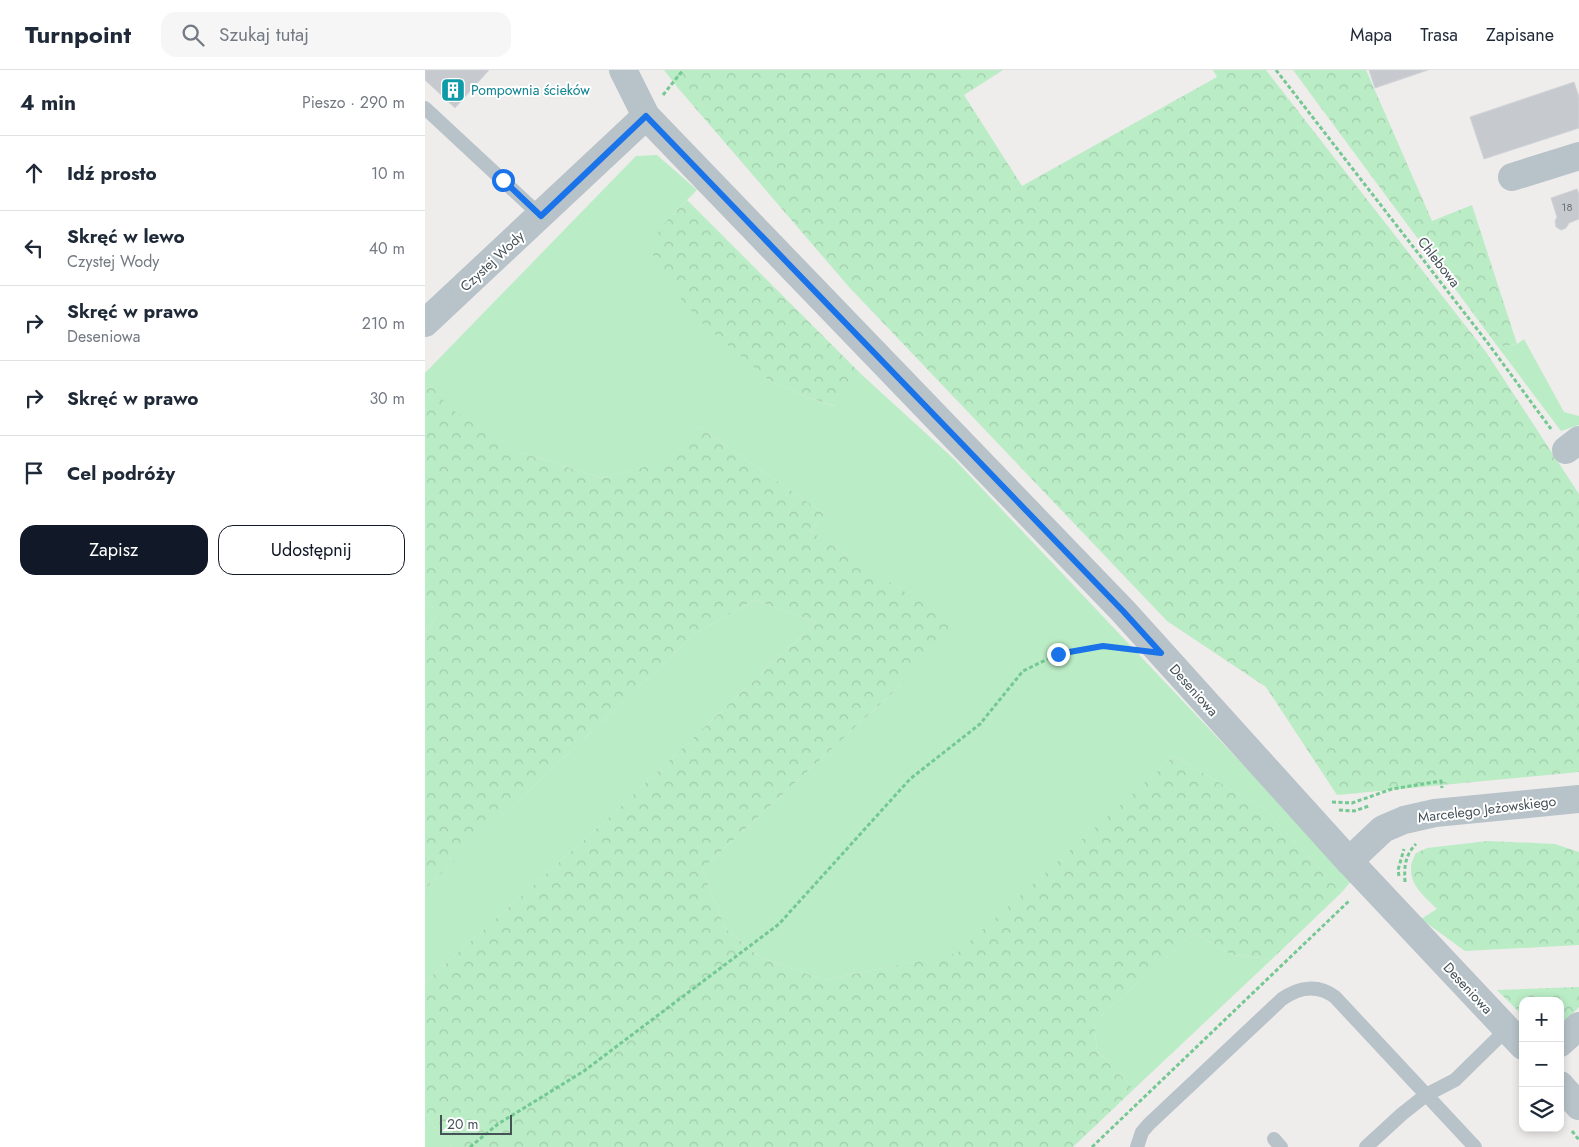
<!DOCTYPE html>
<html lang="pl">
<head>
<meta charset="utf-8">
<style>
	:root { --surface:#fff; --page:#f6f6f7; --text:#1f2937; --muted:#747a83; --line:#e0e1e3; --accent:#111827 }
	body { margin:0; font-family:Jost,sans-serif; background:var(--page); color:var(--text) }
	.controls { position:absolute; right:15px; bottom:15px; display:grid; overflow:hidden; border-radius:10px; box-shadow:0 2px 8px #0003 }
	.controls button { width:45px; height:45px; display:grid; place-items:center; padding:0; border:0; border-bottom:1px solid var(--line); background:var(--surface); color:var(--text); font:25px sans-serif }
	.scale { position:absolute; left:15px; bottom:12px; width:72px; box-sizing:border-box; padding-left:5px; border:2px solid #455258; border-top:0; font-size:14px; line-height:18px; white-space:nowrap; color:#455258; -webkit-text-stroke:4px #fff; paint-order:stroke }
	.stop { position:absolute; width:15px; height:15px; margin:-11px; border:4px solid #1a73e8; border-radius:50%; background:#fff }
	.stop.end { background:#1a73e8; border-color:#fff; box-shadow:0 1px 5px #0008 }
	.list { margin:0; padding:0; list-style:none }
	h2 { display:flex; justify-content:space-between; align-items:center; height:65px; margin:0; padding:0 20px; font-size:21px }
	h2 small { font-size:16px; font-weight:400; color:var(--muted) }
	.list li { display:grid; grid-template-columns:32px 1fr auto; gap:15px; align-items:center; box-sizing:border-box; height:75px; padding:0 20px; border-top:1px solid var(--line) }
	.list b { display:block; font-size:19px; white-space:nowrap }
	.list p { margin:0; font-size:16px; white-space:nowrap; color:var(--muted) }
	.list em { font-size:16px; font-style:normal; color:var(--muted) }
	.actions { display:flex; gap:10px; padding:15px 20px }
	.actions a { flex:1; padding:11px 0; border:1px solid var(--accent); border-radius:15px; text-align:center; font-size:18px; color:var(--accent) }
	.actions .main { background:var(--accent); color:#fff }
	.icon { flex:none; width:28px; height:28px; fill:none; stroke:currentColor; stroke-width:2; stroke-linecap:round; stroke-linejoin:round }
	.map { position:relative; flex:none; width:1154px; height:1077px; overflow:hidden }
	header { display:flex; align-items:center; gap:30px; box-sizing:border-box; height:70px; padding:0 25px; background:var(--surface); border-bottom:1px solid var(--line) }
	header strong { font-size:24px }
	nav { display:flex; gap:28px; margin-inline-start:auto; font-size:18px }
	.search { width:350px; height:45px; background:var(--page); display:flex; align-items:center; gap:12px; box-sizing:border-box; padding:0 18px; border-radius:15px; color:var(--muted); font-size:19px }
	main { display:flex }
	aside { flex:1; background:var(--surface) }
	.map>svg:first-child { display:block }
	.green { fill:#baecc5 }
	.forest { fill:url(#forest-crowns) }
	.building { fill:#c6cacf; stroke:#d0d3d7 }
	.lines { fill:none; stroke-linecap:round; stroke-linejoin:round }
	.path { stroke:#74c891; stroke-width:3; stroke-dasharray:4 2.5; stroke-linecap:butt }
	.service { stroke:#b7c3c8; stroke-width:14 }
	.minor { stroke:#b7c3c8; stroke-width:28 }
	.tertiary { stroke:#b7c3c8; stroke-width:28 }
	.route { stroke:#1a73e8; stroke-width:6 }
	.labels { text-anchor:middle; stroke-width:4; stroke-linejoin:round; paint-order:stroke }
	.number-label { font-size:11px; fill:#657076 }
	.culture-label { font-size:14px; fill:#0d838f; stroke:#fff; text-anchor:start }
	.street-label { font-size:14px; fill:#455258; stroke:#fff }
</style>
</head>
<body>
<header>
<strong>Turnpoint</strong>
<div class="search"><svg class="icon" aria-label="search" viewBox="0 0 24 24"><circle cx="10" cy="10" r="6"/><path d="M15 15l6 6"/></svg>Szukaj tutaj</div>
<nav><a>Mapa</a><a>Trasa</a><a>Zapisane</a></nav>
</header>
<main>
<aside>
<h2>4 min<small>Pieszo · 290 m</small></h2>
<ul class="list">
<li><svg class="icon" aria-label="ahead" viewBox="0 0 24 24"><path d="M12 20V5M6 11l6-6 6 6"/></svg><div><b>Idź prosto</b></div><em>10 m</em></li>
<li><svg class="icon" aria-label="left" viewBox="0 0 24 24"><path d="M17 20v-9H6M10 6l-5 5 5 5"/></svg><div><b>Skręć w lewo</b><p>Czystej Wody</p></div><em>40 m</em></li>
<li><svg class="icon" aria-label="right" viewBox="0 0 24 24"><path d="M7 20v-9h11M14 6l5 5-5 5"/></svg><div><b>Skręć w prawo</b><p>Deseniowa</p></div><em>210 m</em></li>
<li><svg class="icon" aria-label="right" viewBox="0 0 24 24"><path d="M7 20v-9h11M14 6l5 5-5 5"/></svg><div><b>Skręć w prawo</b></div><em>30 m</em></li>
<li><svg class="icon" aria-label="arrive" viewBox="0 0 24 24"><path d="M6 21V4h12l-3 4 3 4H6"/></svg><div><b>Cel podróży</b></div></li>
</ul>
<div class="actions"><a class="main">Zapisz</a><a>Udostępnij</a></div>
</aside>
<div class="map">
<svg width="1154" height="1077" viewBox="0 0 1154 1077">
	<defs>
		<pattern id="forest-crowns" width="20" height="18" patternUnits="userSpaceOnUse" patternTransform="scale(1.25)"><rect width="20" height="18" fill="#baecc5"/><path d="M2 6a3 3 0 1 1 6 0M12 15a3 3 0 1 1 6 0" fill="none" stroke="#a1ccab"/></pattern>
	</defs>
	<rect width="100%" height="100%" fill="#efecec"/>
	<g class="green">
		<polygon points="232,85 272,120 245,147 345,311 382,327 409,336 436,304 530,390 927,810 917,822 838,738 749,686 533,883 399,910 336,888 300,858 277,799 466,624 534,557 385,461 400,444 274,357 232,394 176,408 95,382 25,339 0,309 0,303 211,86"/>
		<polygon points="1099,269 1139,342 1154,346 1154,355 1136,361 1073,277 1092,274"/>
		<polygon points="0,529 14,543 0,563"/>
		<polygon points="329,530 391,552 179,752 0,912 0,819 270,564"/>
		<polygon points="769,863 807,885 847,889 709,1019 672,981 669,952"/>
		<polygon points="0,1045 27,1077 0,1077"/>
	</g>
	<g class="forest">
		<polygon points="239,0 578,0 539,25 597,116 792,7 788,0 841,0 1061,282 1154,424 1154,702 912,725 841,617 742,551 424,217 253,18"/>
		<polygon points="868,0 941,0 1007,151 1047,135 1092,274 1073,277"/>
		<polygon points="262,130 436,304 410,336 382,327 345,311 278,254 232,201 225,172 245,147"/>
		<polygon points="0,309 26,339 95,382 176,408 231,394 274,357 400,444 385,461 535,557 466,624 277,799 300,858 336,888 399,910 532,883 749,686 838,738 917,822 847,889 807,885 769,863 669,952 672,981 709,1019 648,1077 27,1077 0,1045 0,912 179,752 391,552 329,530 270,564 0,819 0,563 14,543 0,529"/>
		<path d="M1063,771L1130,774L1154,782V875L1040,881L996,849L1012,839C1001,828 985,816 986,798C986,793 989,787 991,783L1002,778Z"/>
		<polygon points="1154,917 1154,937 1135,957 1135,931 1098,931 1098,946 1072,920"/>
	</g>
	<g class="building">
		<polygon points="0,0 64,0 30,38 0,10"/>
		<polygon points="944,0 1003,0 950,18"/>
		<polygon points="1149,12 1154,27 1154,58 1059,89 1045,47"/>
		<polygon points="1152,119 1154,124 1154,149 1144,153 1141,158 1136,160 1131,157 1130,151 1132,147 1126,128"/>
	</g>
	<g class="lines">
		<g class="path">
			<polyline points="851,0 1062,272 1126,359"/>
			<polyline points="238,25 258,0"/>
			<polyline points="907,732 927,733 967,719 1016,711 1017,718"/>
			<polyline points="914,740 929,741 944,736"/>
			<polyline points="974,806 973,800 979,779"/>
			<path d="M980,812C979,797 980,785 991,774"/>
			<polyline points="1147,1061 1154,1070"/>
			<polyline points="45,1077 73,1054 159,1001 354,854 485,709 555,654 598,601 633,584 678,576 696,578"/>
			<polyline points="667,1077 925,830"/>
		</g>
		<g class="service">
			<polyline points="0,38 116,146"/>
			<polyline points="849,1069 856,1077"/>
			<path d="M712,1077L717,1062L724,1054L857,929C874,917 893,914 910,927L1050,1077"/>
			<polyline points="941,1077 977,1044 1001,1025 1030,1010 1082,959"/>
		</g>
		<g class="minor">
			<polyline points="198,0 221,46 698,541 924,791"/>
			<polyline points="1087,107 1154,86"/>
			<polyline points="0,253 221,46"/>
			<polyline points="1141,380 1154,370"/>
			<polyline points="1135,973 1154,956"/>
		</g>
		<g class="tertiary">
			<polyline points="1098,976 924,791 958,759 979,750 1010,743 1154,729"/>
			<polyline points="1135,1015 1154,1036"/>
		</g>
	</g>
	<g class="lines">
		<polyline class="route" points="78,110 116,146 221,46 698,541 736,583 678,576 633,584"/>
	</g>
	<defs>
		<symbol id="building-square" viewBox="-11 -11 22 22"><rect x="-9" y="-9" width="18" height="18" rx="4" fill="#0f9aa8" stroke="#fff"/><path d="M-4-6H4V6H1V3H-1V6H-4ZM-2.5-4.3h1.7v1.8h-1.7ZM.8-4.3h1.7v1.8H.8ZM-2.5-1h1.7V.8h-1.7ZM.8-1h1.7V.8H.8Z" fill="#fff"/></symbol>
	</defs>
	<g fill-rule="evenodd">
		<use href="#building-square" x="14" y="6" width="28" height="28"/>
	</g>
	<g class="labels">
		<g class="number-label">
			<text x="1142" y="141">18</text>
		</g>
		<g class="culture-label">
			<text x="46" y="25">Pompownia ścieków</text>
		</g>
		<g class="street-label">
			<text transform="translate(67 191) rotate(-43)" y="5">Czystej Wody</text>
			<text transform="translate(1014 192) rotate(52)" y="5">Chlebowa</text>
			<text transform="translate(769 620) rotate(48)" y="5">Deseniowa</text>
			<text transform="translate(1062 739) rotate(-7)" y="5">Marcelego Jeżowskiego</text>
			<text transform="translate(1043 918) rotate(47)" y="5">Deseniowa</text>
		</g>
	</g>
</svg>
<div class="controls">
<button>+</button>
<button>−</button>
<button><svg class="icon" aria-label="layers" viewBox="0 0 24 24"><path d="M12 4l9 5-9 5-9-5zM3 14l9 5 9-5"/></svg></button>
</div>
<div class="scale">20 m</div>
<div class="stop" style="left:78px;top:110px"></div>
<div class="stop end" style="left:633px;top:584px"></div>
</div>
</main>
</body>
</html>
